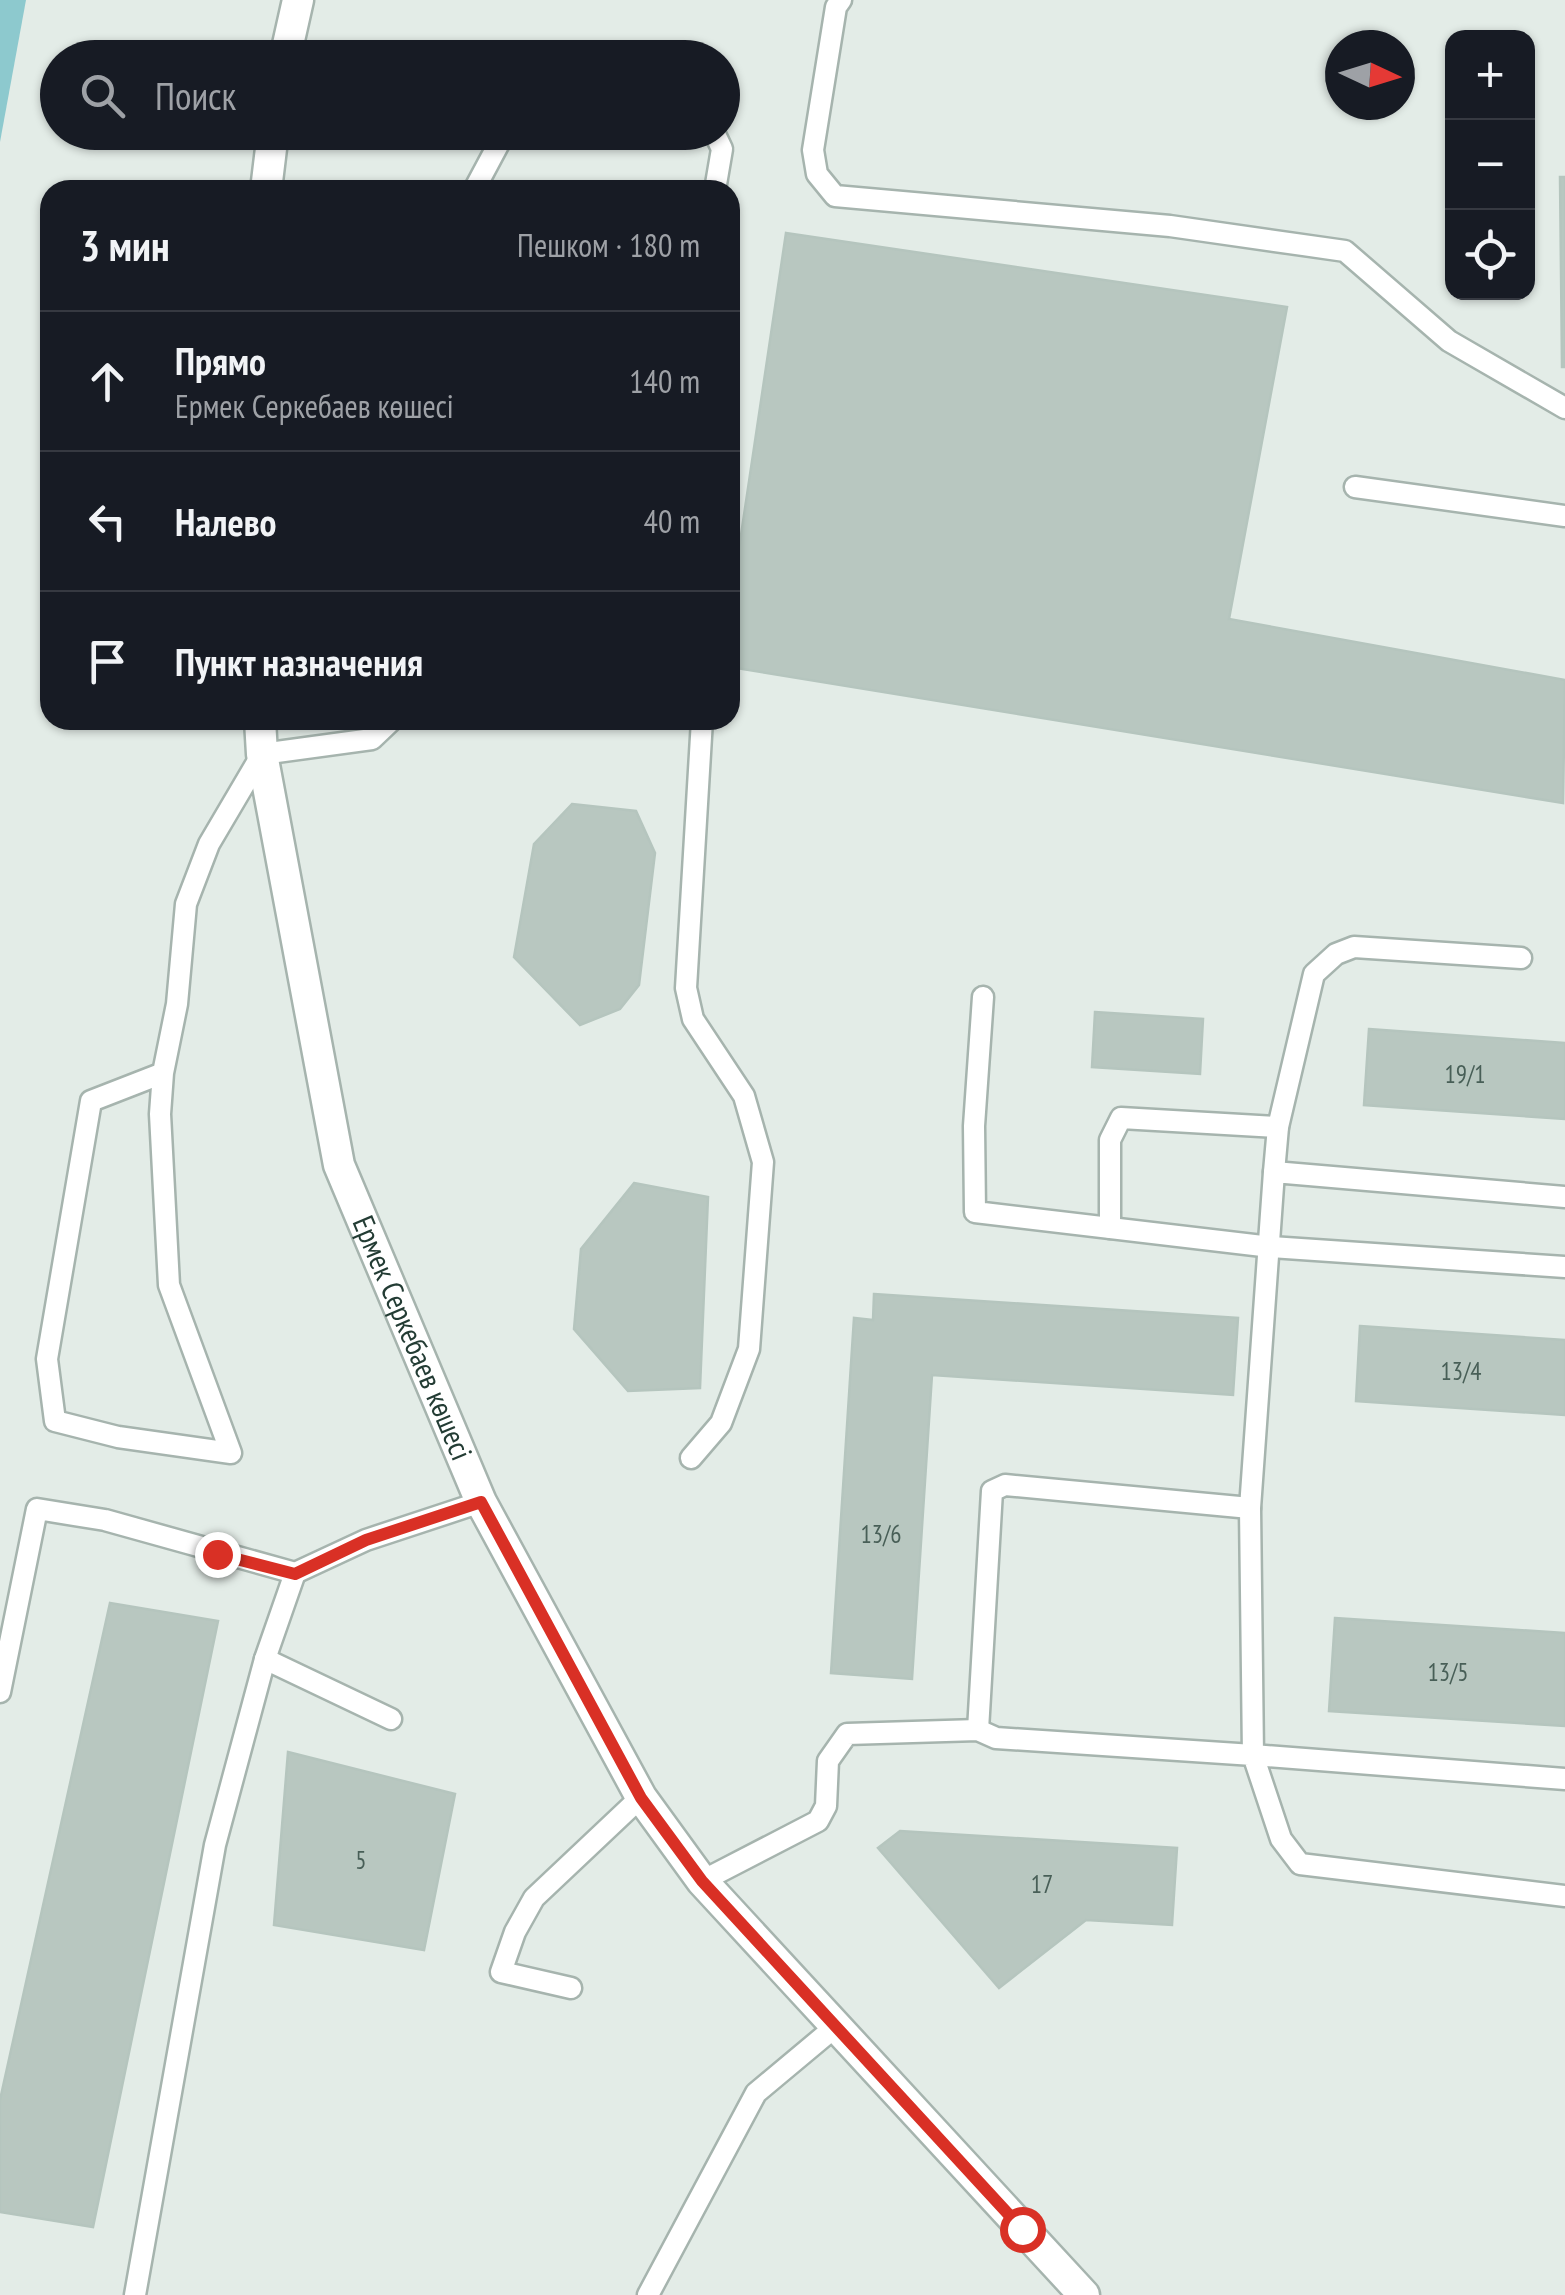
<!DOCTYPE html>
<html lang="ru">
<head>
<meta charset="utf-8">
<style>
	:root { --surface:#171b24; --page:#242831; --text:#f1f3f6; --muted:#9ea1a6; --line:#363941 }
	body { margin:0; font-family:"PT Sans Narrow",sans-serif; background:var(--page); color:var(--text) }
	.controls { position:absolute; right:30px; top:30px; display:grid; overflow:hidden; border-radius:20px; box-shadow:0 2px 8px #0004 }
	.controls button { width:90px; height:90px; display:grid; place-items:center; padding:0; border:0; border-bottom:2px solid var(--line); background:var(--surface); color:var(--text); font:50px sans-serif }
	.compass { position:absolute; left:1325px; top:30px; width:90px; height:90px; border-radius:50%; background:var(--surface); box-shadow:0 2px 8px #0004; rotate:94deg }
	.stop { position:absolute; width:30px; height:30px; margin:-22px; border:8px solid #d93025; border-radius:50%; background:#fff }
	.stop.end { background:#d93025; border-color:#fff; box-shadow:0 2px 10px #0008 }
	.list { margin:0; padding:0; list-style:none }
	h2 { display:flex; justify-content:space-between; align-items:center; height:130px; margin:0; padding:0 40px; font-size:42px }
	h2 small { font-size:32px; font-weight:400; color:var(--muted) }
	.list li { display:grid; grid-template-columns:65px 1fr auto; gap:30px; align-items:center; box-sizing:border-box; height:140px; padding:0 40px; border-top:2px solid var(--line) }
	.list b { display:block; font-size:38px; white-space:nowrap }
	.list p { margin:0; font-size:32px; white-space:nowrap; color:var(--muted) }
	.list em { font-size:32px; font-style:normal; color:var(--muted) }
	.icon { flex:none; width:55px; height:55px; fill:none; stroke:currentColor; stroke-width:2; stroke-linecap:round; stroke-linejoin:round }
	.map { position:relative; flex:none; width:1565px; height:2295px; overflow:hidden }
	.search { position:absolute; background:var(--surface); box-shadow:0 2px 8px #0004; left:40px; top:40px; width:700px; height:110px; display:flex; align-items:center; gap:25px; box-sizing:border-box; padding:0 35px; border-radius:55px; color:var(--muted); font-size:38px }
	.panel { position:absolute; background:var(--surface); box-shadow:0 2px 8px #0004; left:40px; top:180px; width:700px; height:550px; border-radius:30px }
	.map>svg:first-child { display:block }
	.water { fill:#8dc9ce }
	.building { fill:#b8c7c0; stroke:#b5c5be; stroke-width:2.5 }
	.lines { fill:none; stroke-linecap:round; stroke-linejoin:round }
	.lane-casing { stroke:#a6b4ae; stroke-width:25 }
	.street-casing { stroke:#a6b4ae; stroke-width:35 }
	.lane { stroke:#fff; stroke-width:20 }
	.street { stroke:#fff; stroke-width:30 }
	.route { stroke:#d93025; stroke-width:12 }
	.labels { text-anchor:middle; stroke-width:10; stroke-linejoin:round; paint-order:stroke }
	.number-label { font-size:25px; fill:#485f57 }
	.street-label { font-size:30px; fill:#233c34; stroke:#f3f9f6 }
</style>
</head>
<body>
<div class="map">
<svg width="1565" height="2295" viewBox="0 0 1565 2295">
	<rect width="100%" height="100%" fill="#e3ece7"/>
	<polygon class="water" points="0,0 26,0 0,142"/>
	<g class="building">
		<polygon points="1560,177 1565,177 1565,367 1562,367"/>
		<polygon points="786,233 1287,307 1229,619 1565,680 1563,803 730,667 730,609"/>
		<polygon points="572,804 636,811 655,853 639,985 620,1009 580,1025 514,957 534,844"/>
		<polygon points="1095,1012 1203,1019 1200,1074 1092,1067"/>
		<polygon points="1369,1029 1565,1043 1565,1119 1364,1105"/>
		<polygon points="634,1183 708,1197 700,1388 628,1391 574,1329 581,1249"/>
		<polygon points="874,1294 1238,1318 1233,1395 932,1375 912,1679 831,1673 854,1318 873,1320"/>
		<polygon points="1360,1326 1565,1340 1565,1415 1356,1401"/>
		<polygon points="110,1603 218,1621 93,2227 0,2212 0,2100"/>
		<polygon points="1335,1618 1565,1633 1565,1726 1329,1711"/>
		<polygon points="288,1752 455,1794 424,1950 274,1925"/>
		<polygon points="900,1831 1177,1848 1172,1925 1086,1920 999,1988 878,1848"/>
	</g>
	<g class="lines">
		<defs>
			<g id="lane">
				<polyline points="841,0 836,7 813,150 817,174 835,196 1170,226 1345,251 1449,341 1565,408"/>
				<polyline points="586,58 605,54 611,58"/>
				<polyline points="714,132 722,149 715,190"/>
				<polyline points="474,190 505,132"/>
				<polyline points="1355,487 1565,516"/>
				<polyline points="983,997 974,1126 975,1212 1271,1247 1565,1267"/>
				<polyline points="163,1073 91,1101 47,1359 55,1421 118,1437 231,1453 169,1285 160,1114 163,1073 177,1004 186,904 209,844 262,754 372,739 392,720"/>
				<polyline points="1274,1172 1278,1127 1314,974 1336,954 1354,947 1521,958"/>
				<polyline points="1565,1197 1274,1172 1250,1508 1253,1755 1565,1779"/>
				<polyline points="1110,1228 1110,1140 1121,1118 1278,1127"/>
				<polyline points="691,1458 721,1423 749,1349 763,1162 744,1096 693,1019 686,988 702,720"/>
				<polyline points="265,1659 391,1719"/>
				<polyline points="0,1692 37,1509 105,1520 295,1573 366,1540 481,1502"/>
				<polyline points="978,1730 992,1491 1005,1485 1250,1508"/>
				<polyline points="702,1881 818,1821 826,1806 828,1761 847,1734 978,1730 996,1738 1253,1755 1281,1839 1300,1864 1565,1896"/>
				<polyline points="571,1988 501,1972 515,1932 534,1898 641,1797"/>
				<polyline points="135,2295 215,1845 265,1659 295,1573"/>
				<polyline points="648,2295 756,2093 835,2027"/>
			</g>
			<g id="street">
				<polyline points="285,58 298,0"/>
				<polyline points="266,190 273,132"/>
				<path id="s1" d="M260,720L262,754L339,1165L481,1502L641,1797L702,1881L1084,2295"/>
			</g>
		</defs>
		<use href="#lane" class="lane-casing"/>
		<use href="#street" class="street-casing"/>
		<use href="#lane" class="lane"/>
		<use href="#street" class="street"/>
	</g>
	<g class="lines">
		<polyline class="route" points="217,1554 295,1574 366,1540 481,1502 641,1798 702,1881 1022,2229"/>
	</g>
	<g class="labels">
		<g class="number-label">
			<text x="1465" y="1083">19/1</text>
			<text x="1461" y="1380">13/4</text>
			<text x="881" y="1543">13/6</text>
			<text x="1448" y="1681">13/5</text>
			<text x="361" y="1869">5</text>
			<text x="1042" y="1893">17</text>
		</g>
		<g class="street-label">
			<text dy="10" stroke="none"><textPath href="#s1" startOffset="640">Ермек Серкебаев көшесі</textPath></text>
		</g>
	</g>
</svg>
<div class="controls">
<button>+</button>
<button>−</button>
<button><svg class="icon" aria-label="locate" viewBox="0 0 24 24"><circle cx="12" cy="12" r="6"/><path d="M12 2v4M12 18v4M2 12h4M18 12h4"/></svg></button>
</div>
<svg class="compass" viewBox="-18 -18 36 36"><path d="M0-13l5 13h-10z" fill="#e53935"/><path d="M0 13l5-13h-10z" fill="#9ea1a6"/></svg>
<div class="stop" style="left:1022px;top:2229px"></div>
<div class="stop end" style="left:217px;top:1554px"></div>
<div class="search"><svg class="icon" aria-label="search" viewBox="0 0 24 24"><circle cx="10" cy="10" r="6"/><path d="M15 15l6 6"/></svg>Поиск</div>
<section class="panel">
<h2>3 мин<small>Пешком · 180 m</small></h2>
<ul class="list">
<li><svg class="icon" aria-label="ahead" viewBox="0 0 24 24"><path d="M12 20V5M6 11l6-6 6 6"/></svg><div><b>Прямо</b><p>Ермек Серкебаев көшесі</p></div><em>140 m</em></li>
<li><svg class="icon" aria-label="left" viewBox="0 0 24 24"><path d="M17 20v-9H6M10 6l-5 5 5 5"/></svg><div><b>Налево</b></div><em>40 m</em></li>
<li><svg class="icon" aria-label="arrive" viewBox="0 0 24 24"><path d="M6 21V4h12l-3 4 3 4H6"/></svg><div><b>Пункт назначения</b></div></li>
</ul>
</section>
</div>
</body>
</html>
